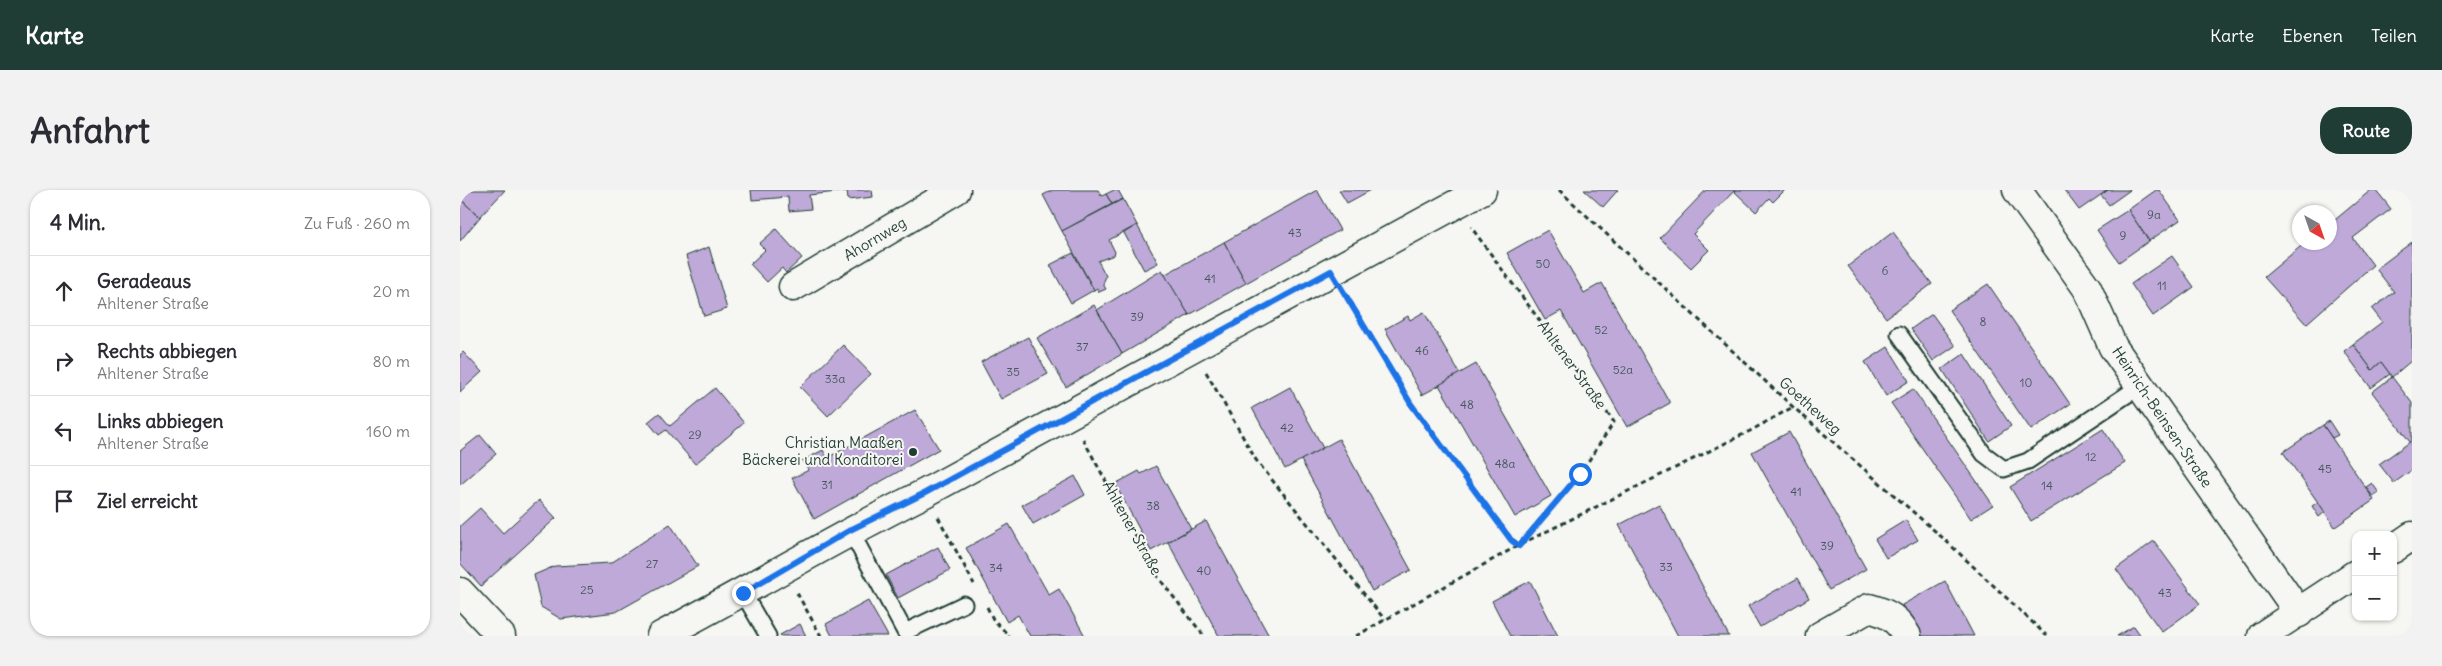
<!DOCTYPE html>
<html lang="de">
<head>
<meta charset="utf-8">
<style>
	:root { --surface:#fff; --page:#f2f2f3; --text:#2b2b33; --muted:#7c7c81; --line:#e1e1e2; --accent:#1f3d34 }
	body { margin:0; font-family:Delius,sans-serif; background:var(--page); color:var(--text) }
	.controls { position:absolute; right:15px; bottom:15px; display:grid; overflow:hidden; border-radius:10px; box-shadow:0 1px 4px #0004 }
	.controls button { width:45px; height:45px; display:grid; place-items:center; padding:0; border:0; border-bottom:1px solid var(--line); background:var(--surface); color:var(--text); font:25px sans-serif }
	.compass { position:absolute; left:1832px; top:15px; width:45px; height:45px; border-radius:50%; background:var(--surface); box-shadow:0 1px 4px #0004; rotate:140deg }
	.stop { position:absolute; width:15px; height:15px; margin:-11px; border:4px solid #1a73e8; border-radius:50%; background:#fff }
	.stop.end { background:#1a73e8; border-color:#fff; box-shadow:0 1px 5px #0008 }
	.list { margin:0; padding:0; list-style:none }
	h2 { display:flex; justify-content:space-between; align-items:center; height:65px; margin:0; padding:0 20px; font-size:21px }
	h2 small { font-size:16px; font-weight:400; color:var(--muted) }
	.list li { display:grid; grid-template-columns:32px 1fr auto; gap:15px; align-items:center; box-sizing:border-box; height:70px; padding:0 20px; border-top:1px solid var(--line) }
	.list b { display:block; font-size:19px; white-space:nowrap }
	.list p { margin:0; font-size:16px; white-space:nowrap; color:var(--muted) }
	.list em { font-size:16px; font-style:normal; color:var(--muted) }
	.icon { flex:none; width:28px; height:28px; fill:none; stroke:currentColor; stroke-width:2; stroke-linecap:round; stroke-linejoin:round }
	.map { position:relative; flex:none; width:1952px; height:446px; overflow:hidden; border-radius:20px }
	header { display:flex; align-items:center; gap:30px; box-sizing:border-box; height:70px; padding:0 25px; background:var(--accent); color:#fff }
	header strong { font-size:24px }
	nav { display:flex; gap:28px; margin-inline-start:auto; font-size:18px }
	.intro { display:flex; align-items:center; justify-content:space-between; box-sizing:border-box; height:120px; padding:0 30px }
	h1 { margin:0; font-size:35px }
	.button { padding:12px 22px; border-radius:20px; background:var(--accent); color:#fff; font-size:18px; font-weight:700 }
	main { display:flex; gap:30px; padding:0 30px }
	aside { flex:1; background:var(--surface); border-radius:20px; box-shadow:0 1px 4px #0004 }
	.map>svg:first-child { display:block }
	.building { fill:#bea9d8; stroke:#1f3d34 }
	.lines { fill:none; stroke-linecap:round; stroke-linejoin:round }
	.service-casing { stroke:#1f3d34; stroke-width:19 }
	.minor-casing { stroke:#1f3d34; stroke-width:31 }
	.secondary-casing { stroke:#1f3d34; stroke-width:31 }
	.path { stroke:#1f3d34; stroke-width:3; stroke-dasharray:5 4; stroke-linecap:butt }
	.service { stroke:#f6f6f2; stroke-width:15 }
	.minor { stroke:#f6f6f2; stroke-width:28 }
	.secondary { stroke:#f6f6f2; stroke-width:28 }
	.route { stroke:#1a73e8; stroke-width:6 }
	.poi-dot { fill:#1f3d34; stroke:#f6f6f2; stroke-width:2 }
	.labels { text-anchor:middle; stroke-width:4; stroke-linejoin:round; paint-order:stroke }
	.number-label { font-size:12px; fill:#47585d }
	.street-label { font-size:15px; fill:#1f3d34; stroke:#f6f6f2 }
	.poi-label { font-size:15px; fill:#1f3d34; stroke:#f6f6f2; text-anchor:end }
</style>
</head>
<body>
<header>
<strong>Karte</strong>
<nav><a>Karte</a><a>Ebenen</a><a>Teilen</a></nav>
</header>
<div class="intro"><h1>Anfahrt</h1><a class="button">Route</a></div>
<main>
<aside>
<h2>4 Min.<small>Zu Fuß · 260 m</small></h2>
<ul class="list">
<li><svg class="icon" aria-label="ahead" viewBox="0 0 24 24"><path d="M12 20V5M6 11l6-6 6 6"/></svg><div><b>Geradeaus</b><p>Ahltener Straße</p></div><em>20 m</em></li>
<li><svg class="icon" aria-label="right" viewBox="0 0 24 24"><path d="M7 20v-9h11M14 6l5 5-5 5"/></svg><div><b>Rechts abbiegen</b><p>Ahltener Straße</p></div><em>80 m</em></li>
<li><svg class="icon" aria-label="left" viewBox="0 0 24 24"><path d="M17 20v-9H6M10 6l-5 5 5 5"/></svg><div><b>Links abbiegen</b><p>Ahltener Straße</p></div><em>160 m</em></li>
<li><svg class="icon" aria-label="arrive" viewBox="0 0 24 24"><path d="M6 21V4h12l-3 4 3 4H6"/></svg><div><b>Ziel erreicht</b></div></li>
</ul>
</aside>
<div class="map">
<svg width="1952" height="446" viewBox="0 0 1952 446">
	<rect width="100%" height="100%" fill="#f6f6f2"/>
	<filter id="ink" filterUnits="userSpaceOnUse"><feTurbulence type="fractalNoise" baseFrequency=".02" numOctaves="2"/><feDisplacementMap in="SourceGraphic" scale="10" xChannelSelector="R" yChannelSelector="G"/><feConvolveMatrix kernelMatrix="1 2 1 2 8 2 1 2 1" color-interpolation-filters="sRGB"/></filter>
	<g filter="url(#ink)">
		<g class="building">
			<polygon points="0,0 45,0 20,27 0,9"/>
			<polygon points="291,0 387,0 387,1 349,5 351,19 329,21 328,7 292,10"/>
			<polygon points="387,0 412,0 413,7 388,10"/>
			<polygon points="593,0 638,0 642,6 646,4 652,14 602,41 583,5"/>
			<polygon points="654,0 658,0 663,9 652,14 646,4"/>
			<polygon points="857,0 880,40 786,93 764,52"/>
			<polygon points="879,0 911,0 887,13"/>
			<polygon points="1124,0 1158,0 1143,17"/>
			<polygon points="1246,0 1325,0 1313,12 1309,8 1296,22 1274,1 1233,44 1249,60 1231,78 1200,48"/>
			<polygon points="1604,0 1648,0 1619,20"/>
			<polygon points="1648,0 1670,0 1649,15 1641,5"/>
			<polygon points="1696,0 1699,0 1720,30 1689,51 1668,20"/>
			<polygon points="1911,0 1916,0 1931,19 1893,48 1913,75 1846,134 1804,87 1846,52 1870,52 1870,34"/>
			<polygon points="0,9 20,27 0,51"/>
			<polygon points="663,9 677,35 649,50 655,62 654,65 638,71 646,86 643,94 646,99 639,102 637,98 634,100 602,41"/>
			<polygon points="1668,20 1689,51 1659,72 1637,40"/>
			<polygon points="677,35 698,73 684,80 664,43"/>
			<polygon points="316,39 342,68 326,83 322,78 307,92 290,74 305,60 299,54"/>
			<polygon points="1088,40 1124,103 1142,93 1210,213 1167,237 1101,121 1085,130 1047,63"/>
			<polygon points="1433,42 1472,94 1426,128 1388,76"/>
			<polygon points="764,52 786,93 729,125 704,85"/>
			<polygon points="1952,52 1952,170 1932,187 1921,172 1912,180 1893,154 1922,132 1912,119 1934,102 1916,79"/>
			<polygon points="249,57 267,119 244,126 226,66"/>
			<polygon points="613,63 634,100 611,113 590,75"/>
			<polygon points="1712,66 1734,97 1693,126 1671,94"/>
			<polygon points="702,80 729,125 662,164 637,120"/>
			<polygon points="1528,94 1610,214 1571,240 1489,120"/>
			<polygon points="634,115 662,164 606,197 577,148"/>
			<polygon points="964,122 1000,184 962,205 925,139 948,126 950,130"/>
			<polygon points="1472,124 1495,156 1473,171 1451,139"/>
			<polygon points="568,147 588,184 541,209 521,172"/>
			<polygon points="1893,154 1912,180 1921,172 1930,184 1911,198 1884,161"/>
			<polygon points="383,155 411,184 368,226 340,197"/>
			<polygon points="1428,157 1449,191 1426,206 1405,172"/>
			<polygon points="3,162 22,182 0,202 0,165"/>
			<polygon points="1504,164 1551,236 1529,251 1482,179"/>
			<polygon points="1016,174 1091,306 1055,327 979,195"/>
			<polygon points="1932,187 1952,213 1952,280 1934,293 1919,274 1950,252 1912,202"/>
			<polygon points="830,197 863,258 825,279 792,218"/>
			<polygon points="255,198 284,233 235,274 206,240 199,245 188,232 199,223 210,236"/>
			<polygon points="1453,199 1533,315 1511,329 1431,213"/>
			<polygon points="455,220 479,259 354,329 332,288 349,280 342,271 363,260 367,268"/>
			<polygon points="1869,231 1878,245 1872,248 1863,235"/>
			<polygon points="1863,235 1914,310 1875,337 1823,262"/>
			<polygon points="1643,239 1665,273 1571,331 1550,297"/>
			<polygon points="1329,242 1406,379 1369,400 1292,262"/>
			<polygon points="20,245 36,264 0,295 0,261"/>
			<polygon points="879,249 951,380 912,401 841,270"/>
			<polygon points="696,276 731,339 691,361 655,294 679,281 681,284"/>
			<polygon points="615,286 625,305 573,334 562,315"/>
			<polygon points="1912,293 1919,303 1913,307 1906,297"/>
			<polygon points="79,310 96,328 21,396 0,373 0,336 20,318 43,343"/>
			<polygon points="1858,312 1865,322 1859,327 1852,316"/>
			<polygon points="1199,314 1269,446 1218,446 1159,335"/>
			<polygon points="1446,330 1458,350 1426,368 1415,349"/>
			<polygon points="746,331 809,446 759,446 708,352"/>
			<polygon points="210,334 238,376 156,422 101,429 81,417 74,385 95,376 151,373"/>
			<polygon points="549,334 589,405 599,399 625,446 570,446 558,425 547,432 506,358"/>
			<polygon points="1694,351 1740,414 1702,442 1656,379"/>
			<polygon points="478,357 490,380 438,408 426,385"/>
			<polygon points="1338,388 1349,408 1300,437 1288,416"/>
			<polygon points="1070,391 1098,446 1050,446 1032,411"/>
			<polygon points="1485,391 1514,446 1459,446 1442,415"/>
			<polygon points="408,411 428,446 372,446 366,434"/>
			<polygon points="340,434 346,446 321,446 320,445"/>
			<polygon points="1674,436 1681,446 1657,446"/>
		</g>
		<g class="lines">
			<defs>
				<g id="service">
					<polyline points="1439,144 1524,264 1544,279 1568,271 1680,196"/>
					<polyline points="390,340 445,442 504,414"/>
					<polyline points="283,403 308,446"/>
				</g>
				<g id="minor">
					<polyline points="1557,0 1627,98 1653,157 1839,423"/>
					<polyline points="333,97 496,0"/>
					<polyline points="1933,359 1952,346"/>
					<polyline points="0,402 41,446"/>
					<path d="M1360,446L1409,418C1428,423 1438,429 1447,446"/>
					<polyline points="1802,446 1896,384"/>
				</g>
				<path id="secondary" d="M201,446C290,399 375,348 465,303L1022,0"/>
			</defs>
			<use href="#service" class="service-casing"/>
			<use href="#minor" class="minor-casing"/>
			<use href="#secondary" class="secondary-casing"/>
			<g class="path">
				<polyline points="1099,0 1333,217 1483,348 1587,446"/>
				<polyline points="886,105 951,214 1051,349 1059,355 1120,284 1154,232 1011,37"/>
				<polyline points="746,182 796,270 925,430"/>
				<polyline points="623,249 698,387 744,446"/>
				<polyline points="478,327 514,394"/>
				<polyline points="337,403 361,446"/>
				<polyline points="527,417 533,429 549,446"/>
				<polyline points="896,446 1059,355 1290,241 1333,217"/>
			</g>
			<use href="#service" class="service"/>
			<use href="#minor" class="minor"/>
			<use href="#secondary" class="secondary"/>
		</g>
	</g>
	<g class="lines" filter="url(#ink)">
		<polyline class="route" points="283,403 390,340 465,303 871,81 951,214 1051,350 1059,356 1120,284"/>
	</g>
	<circle class="poi-dot" cx="453" cy="262" r="5"/>
	<g class="labels">
		<g class="number-label">
			<text x="1694" y="29">9a</text>
			<text x="835" y="47">43</text>
			<text x="1663" y="50">9</text>
			<text x="1083" y="78">50</text>
			<text x="1425" y="85">6</text>
			<text x="750" y="93">41</text>
			<text x="1702" y="100">11</text>
			<text x="677" y="131">39</text>
			<text x="1523" y="136">8</text>
			<text x="1141" y="144">52</text>
			<text x="622" y="161">37</text>
			<text x="962" y="165">46</text>
			<text x="1163" y="184">52a</text>
			<text x="553" y="186">35</text>
			<text x="375" y="193">33a</text>
			<text x="1566" y="197">10</text>
			<text x="1007" y="219">48</text>
			<text x="827" y="242">42</text>
			<text x="235" y="249">29</text>
			<text x="1631" y="271">12</text>
			<text x="1045" y="278">48a</text>
			<text x="1865" y="283">45</text>
			<text x="367" y="299">31</text>
			<text x="1587" y="300">14</text>
			<text x="1336" y="306">41</text>
			<text x="693" y="320">38</text>
			<text x="1367" y="360">39</text>
			<text x="192" y="378">27</text>
			<text x="1206" y="381">33</text>
			<text x="536" y="382">34</text>
			<text x="744" y="385">40</text>
			<text x="127" y="404">25</text>
			<text x="1705" y="407">43</text>
		</g>
		<g class="street-label">
			<text transform="translate(415 49) rotate(-31)" y="5">Ahornweg</text>
			<text transform="translate(1112 175) rotate(54)" y="5">Ahltener Straße</text>
			<text transform="translate(1350 216) rotate(42)" y="5">Goetheweg</text>
			<text transform="translate(1702 227) rotate(56)" y="5">Heinrich-Beinsen-Straße</text>
			<text transform="translate(672 338) rotate(61)" y="5">Ahltener Straße</text>
		</g>
		<g class="poi-label">
			<text x="443" y="258">Christian Maaßen<tspan x="443" dy="17">Bäckerei und Konditorei</tspan></text>
		</g>
	</g>
</svg>
<div class="controls">
<button>+</button>
<button>−</button>
</div>
<svg class="compass" viewBox="-18 -18 36 36"><path d="M0-13l5 13h-10z" fill="#e53935"/><path d="M0 13l5-13h-10z" fill="#7c7c81"/></svg>
<div class="stop" style="left:1120px;top:284px"></div>
<div class="stop end" style="left:283px;top:403px"></div>
</div>
</main>
</body>
</html>
